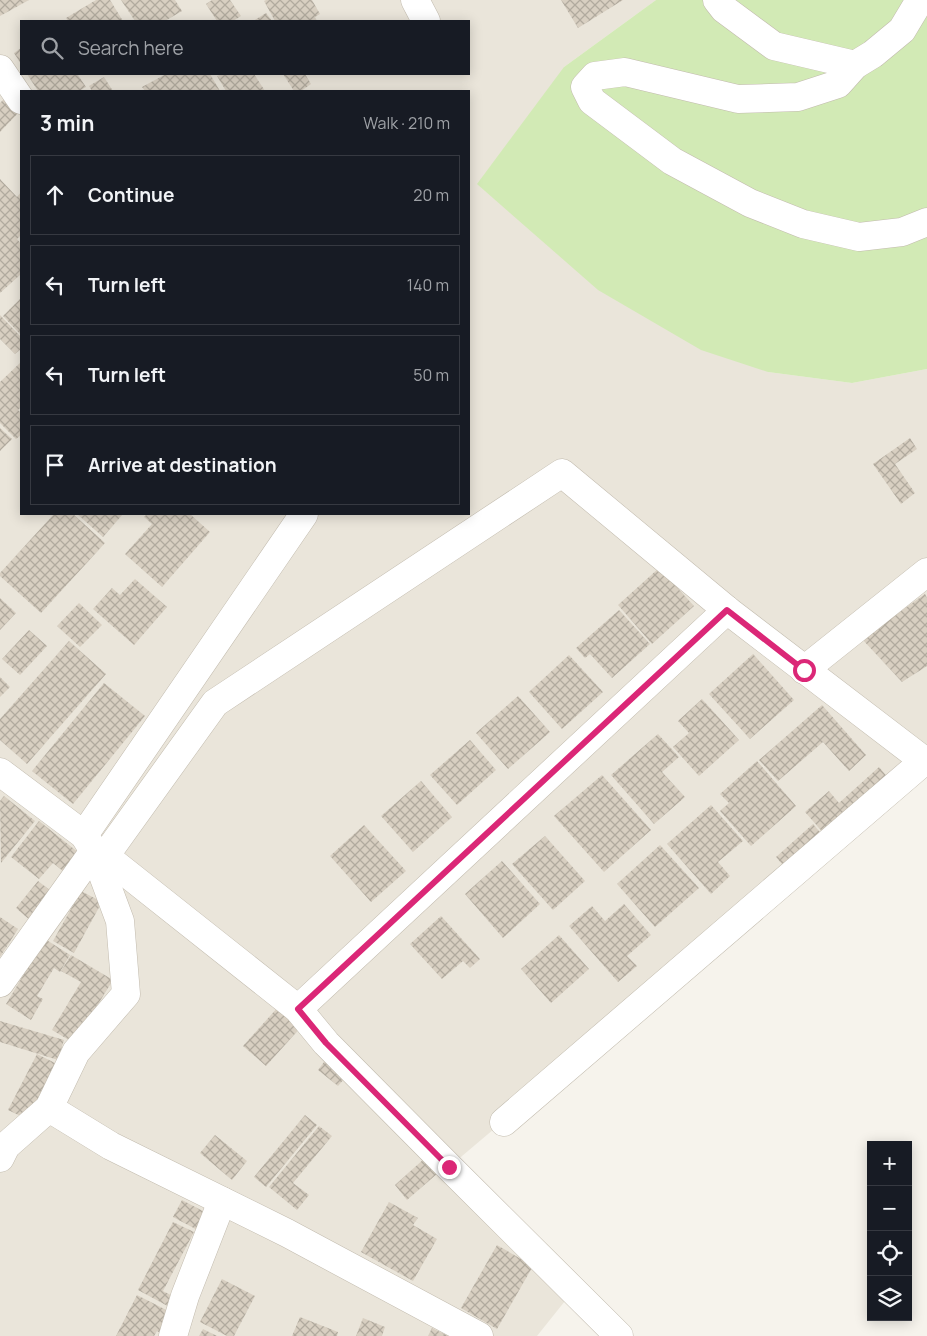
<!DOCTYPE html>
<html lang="en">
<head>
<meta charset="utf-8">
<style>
	:root { --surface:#171b24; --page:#242831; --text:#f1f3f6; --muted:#9ea1a6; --line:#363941 }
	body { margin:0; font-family:Manrope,sans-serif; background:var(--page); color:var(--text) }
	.controls { position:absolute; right:15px; bottom:15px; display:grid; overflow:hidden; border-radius:0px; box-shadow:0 2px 12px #0003 }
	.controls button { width:45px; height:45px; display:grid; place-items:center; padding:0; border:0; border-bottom:1px solid var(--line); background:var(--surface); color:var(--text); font:25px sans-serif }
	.stop { position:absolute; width:15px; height:15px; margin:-11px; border:4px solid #db2777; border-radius:50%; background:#fff }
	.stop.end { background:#db2777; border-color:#fff; box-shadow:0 1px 5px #0008 }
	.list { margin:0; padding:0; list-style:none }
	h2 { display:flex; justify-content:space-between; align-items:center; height:65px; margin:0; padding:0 20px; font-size:21px }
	h2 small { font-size:16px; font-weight:400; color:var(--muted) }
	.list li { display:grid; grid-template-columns:32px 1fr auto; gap:15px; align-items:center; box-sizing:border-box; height:80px; margin:0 10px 10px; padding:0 10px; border:1px solid var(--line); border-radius:0px }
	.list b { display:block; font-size:19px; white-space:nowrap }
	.list em { font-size:16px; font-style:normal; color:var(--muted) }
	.icon { flex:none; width:28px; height:28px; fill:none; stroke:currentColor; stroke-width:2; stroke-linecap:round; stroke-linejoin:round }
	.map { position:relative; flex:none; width:927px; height:1336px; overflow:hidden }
	.search { position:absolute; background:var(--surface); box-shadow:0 2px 12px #0003; left:20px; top:20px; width:450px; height:55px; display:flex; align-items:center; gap:12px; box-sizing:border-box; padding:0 18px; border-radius:0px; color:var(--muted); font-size:19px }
	.panel { position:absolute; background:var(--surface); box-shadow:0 2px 12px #0003; left:20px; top:90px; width:450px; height:425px; border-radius:0px }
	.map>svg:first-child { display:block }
	.residential { fill:#eae5da; fill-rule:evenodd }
	.green { fill:#d2eab5 }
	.building { fill:url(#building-cross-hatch) }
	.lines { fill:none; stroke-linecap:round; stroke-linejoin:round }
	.minor-casing { stroke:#c2bbae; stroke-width:29 }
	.minor { stroke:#fff; stroke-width:28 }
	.route { stroke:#db2777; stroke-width:6 }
</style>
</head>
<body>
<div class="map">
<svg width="927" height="1336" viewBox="0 0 927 1336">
	<defs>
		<pattern id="building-cross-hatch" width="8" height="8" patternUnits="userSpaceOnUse" patternTransform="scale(1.25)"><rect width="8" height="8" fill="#d8cfc1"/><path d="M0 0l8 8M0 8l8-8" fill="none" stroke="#b1aa9e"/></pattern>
	</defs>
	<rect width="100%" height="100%" fill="#f6f3ec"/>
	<path class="residential" d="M0,0H656L564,67L768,372L852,383L927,369V763L449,1167L573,1291L537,1336H0ZM21,21H469V74H21ZM21,91H469V514H21Z"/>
	<polygon class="green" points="656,0 927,0 927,369 852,383 768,372 701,350 598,290 477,184 564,67"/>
	<g class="building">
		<polygon points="0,0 29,0 0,16"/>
		<polygon points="96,0 110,0 123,21 68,21 66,18"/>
		<polygon points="121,0 175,0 182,11 165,21 135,21"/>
		<polygon points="212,0 230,0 241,16 233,21 217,21 206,4"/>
		<polygon points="266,0 312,0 320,14 315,17 317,21 275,21 264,1"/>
		<polygon points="561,0 623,0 578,28"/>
		<polygon points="266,13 272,21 253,21"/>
		<polygon points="21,48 21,64 14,53"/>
		<polygon points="27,74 81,74 78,75 86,87 79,91 38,91"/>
		<polygon points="166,74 210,74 220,91 145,91 142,87"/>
		<polygon points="222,74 254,74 265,91 226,91 217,76"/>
		<polygon points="283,74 305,74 311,84 301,91 294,91"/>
		<polygon points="104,77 113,91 92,91 89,86"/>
		<polygon points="8,95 21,110 0,132 0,103"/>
		<polygon points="0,179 17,197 21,192 21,235 17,239 21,244 21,276 20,275 0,293"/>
		<polygon points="21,298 21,335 3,316"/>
		<polygon points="0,315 21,337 21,349 15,354 0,339"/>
		<polygon points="21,362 21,407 18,410 21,413 21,435 16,439 0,423 0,382"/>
		<polygon points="0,428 12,439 0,451"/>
		<polygon points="910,438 917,449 895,464 915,493 901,504 873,464"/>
		<polygon points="54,514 73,514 105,543 41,613 0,576 0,573"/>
		<polygon points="77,514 123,514 103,537"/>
		<polygon points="147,514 190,514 210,532 162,587 125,554 152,524 144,517"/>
		<polygon points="659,568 694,606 652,644 618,605"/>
		<polygon points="135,579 167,607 134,645 93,609 112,588 120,595"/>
		<polygon points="925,594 927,598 927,666 902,682 862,639"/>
		<polygon points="0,598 16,613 0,630"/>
		<polygon points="79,603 102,625 80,647 57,626"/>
		<polygon points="619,610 650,644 612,678 590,654 585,658 576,648"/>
		<polygon points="29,630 47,646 20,675 2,659"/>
		<polygon points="69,641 106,674 27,764 0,740 0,719"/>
		<polygon points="753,654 794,700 750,739 709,694"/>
		<polygon points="569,655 603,692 562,729 529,692"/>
		<polygon points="0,677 10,687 0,697"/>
		<polygon points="104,683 145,716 73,804 32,771"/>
		<polygon points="518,696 550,732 508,769 476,733"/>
		<polygon points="702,699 739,740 699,776 673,747 689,733 678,721"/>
		<polygon points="822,705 866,755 849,771 823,742 778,781 759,760"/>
		<polygon points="658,734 679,757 662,772 685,797 654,824 611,775"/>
		<polygon points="470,740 496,770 457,805 430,775"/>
		<polygon points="757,761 796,806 751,846 720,811 729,803 720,794"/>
		<polygon points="879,767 890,780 827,837 805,812 829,791 839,803"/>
		<polygon points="602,775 651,830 604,872 554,816"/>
		<polygon points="421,781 452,817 413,852 381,816"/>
		<polygon points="4,796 35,821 1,863 0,801"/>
		<polygon points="711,805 743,841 718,862 730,876 711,894 667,844"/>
		<polygon points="39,821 79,853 64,872 53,863 39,879 11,857"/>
		<polygon points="813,824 824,837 787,870 776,857"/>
		<polygon points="364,825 406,871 371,902 330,856"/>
		<polygon points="545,836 585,881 553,910 512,864"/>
		<polygon points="660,845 699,888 655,927 617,884"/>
		<polygon points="502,861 540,904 503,938 465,894"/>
		<polygon points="38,881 55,894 32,922 16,908"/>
		<polygon points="81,891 102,902 74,953 53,941"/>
		<polygon points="624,904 651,935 627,956 637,966 618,982 569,926 592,906 605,921"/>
		<polygon points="441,916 480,959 470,968 463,961 442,979 410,944"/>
		<polygon points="0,917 18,929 0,957"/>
		<polygon points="559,935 589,969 551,1003 521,969"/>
		<polygon points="45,939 70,955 60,972 54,968 37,996 43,999 31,1020 6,1004"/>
		<polygon points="71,955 113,980 74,1043 52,1030 81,982 61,971"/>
		<polygon points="279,1006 302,1026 266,1066 243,1046"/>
		<polygon points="0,1021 64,1040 58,1060 0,1042"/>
		<polygon points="37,1054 57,1064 29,1120 8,1110"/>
		<polygon points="330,1054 351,1071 338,1086 318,1070"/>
		<polygon points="305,1115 317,1125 266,1187 254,1177"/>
		<polygon points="319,1126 332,1136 293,1183 309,1195 297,1210 269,1187"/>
		<polygon points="215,1135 247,1161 232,1180 200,1153"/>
		<polygon points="425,1158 438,1173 407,1200 395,1185"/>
		<polygon points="182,1200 214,1217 205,1234 173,1217"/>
		<polygon points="389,1202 418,1218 413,1225 437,1239 413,1281 361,1252"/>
		<polygon points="173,1222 194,1232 163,1291 180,1300 175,1310 138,1290"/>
		<polygon points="497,1245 533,1266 497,1329 461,1308"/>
		<polygon points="222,1279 255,1296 234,1336 227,1336 200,1322"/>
		<polygon points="137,1295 176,1315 165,1336 157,1331 154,1336 116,1336"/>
		<polygon points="300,1317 338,1332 337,1336 292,1336"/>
		<polygon points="363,1318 385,1327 382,1336 356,1336"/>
		<polygon points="432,1328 448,1336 428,1336"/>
		<polygon points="203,1329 217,1336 199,1336"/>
	</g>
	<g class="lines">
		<defs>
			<g id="minor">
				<polyline points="415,0 426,21"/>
				<polyline points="717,0 724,9 774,46 855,65"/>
				<polyline points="920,0 902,30 873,54 855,65 838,84 798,97 738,99 625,72 595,76 585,87 592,101 672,161 750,203 803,224 859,237 902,232 927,222"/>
				<polyline points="0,69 21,100"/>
				<polyline points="804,670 927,572"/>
				<polyline points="0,772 84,835 94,851 120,921 126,994 76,1052 49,1108 6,1146 0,1158"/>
				<polyline points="84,835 304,514"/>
				<polyline points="105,856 215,703 562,473 727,610 927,763"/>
				<polyline points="0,983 94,851 105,856 298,1009 326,1043 449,1167 619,1336"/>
				<polyline points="298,1009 727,610"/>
				<polyline points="49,1108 111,1146 287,1233 479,1336"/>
				<polyline points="504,1122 924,761"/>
				<polyline points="173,1336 185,1296 222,1201"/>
			</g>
		</defs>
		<use href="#minor" class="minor-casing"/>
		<use href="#minor" class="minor"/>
	</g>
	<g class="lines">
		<polyline class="route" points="449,1167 326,1043 298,1009 727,610 804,670"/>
	</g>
</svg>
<div class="controls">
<button>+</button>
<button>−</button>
<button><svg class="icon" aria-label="locate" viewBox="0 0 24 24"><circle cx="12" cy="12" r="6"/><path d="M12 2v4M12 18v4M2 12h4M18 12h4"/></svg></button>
<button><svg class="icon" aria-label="layers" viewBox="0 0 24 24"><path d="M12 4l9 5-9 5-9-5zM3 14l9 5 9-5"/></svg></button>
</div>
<div class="stop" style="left:804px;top:670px"></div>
<div class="stop end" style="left:449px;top:1167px"></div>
<div class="search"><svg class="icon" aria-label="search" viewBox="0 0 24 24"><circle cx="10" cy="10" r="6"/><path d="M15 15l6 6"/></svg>Search here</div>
<section class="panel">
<h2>3 min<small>Walk · 210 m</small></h2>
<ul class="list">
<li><svg class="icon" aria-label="ahead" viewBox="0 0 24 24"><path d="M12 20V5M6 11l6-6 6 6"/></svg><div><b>Continue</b></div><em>20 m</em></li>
<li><svg class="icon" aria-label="left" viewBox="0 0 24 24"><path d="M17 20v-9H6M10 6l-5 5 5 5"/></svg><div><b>Turn left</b></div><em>140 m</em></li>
<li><svg class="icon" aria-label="left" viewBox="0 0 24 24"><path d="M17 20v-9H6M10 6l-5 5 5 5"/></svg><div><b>Turn left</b></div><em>50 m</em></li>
<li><svg class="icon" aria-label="arrive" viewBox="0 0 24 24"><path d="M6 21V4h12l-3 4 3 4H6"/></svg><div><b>Arrive at destination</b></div></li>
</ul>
</section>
</div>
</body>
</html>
